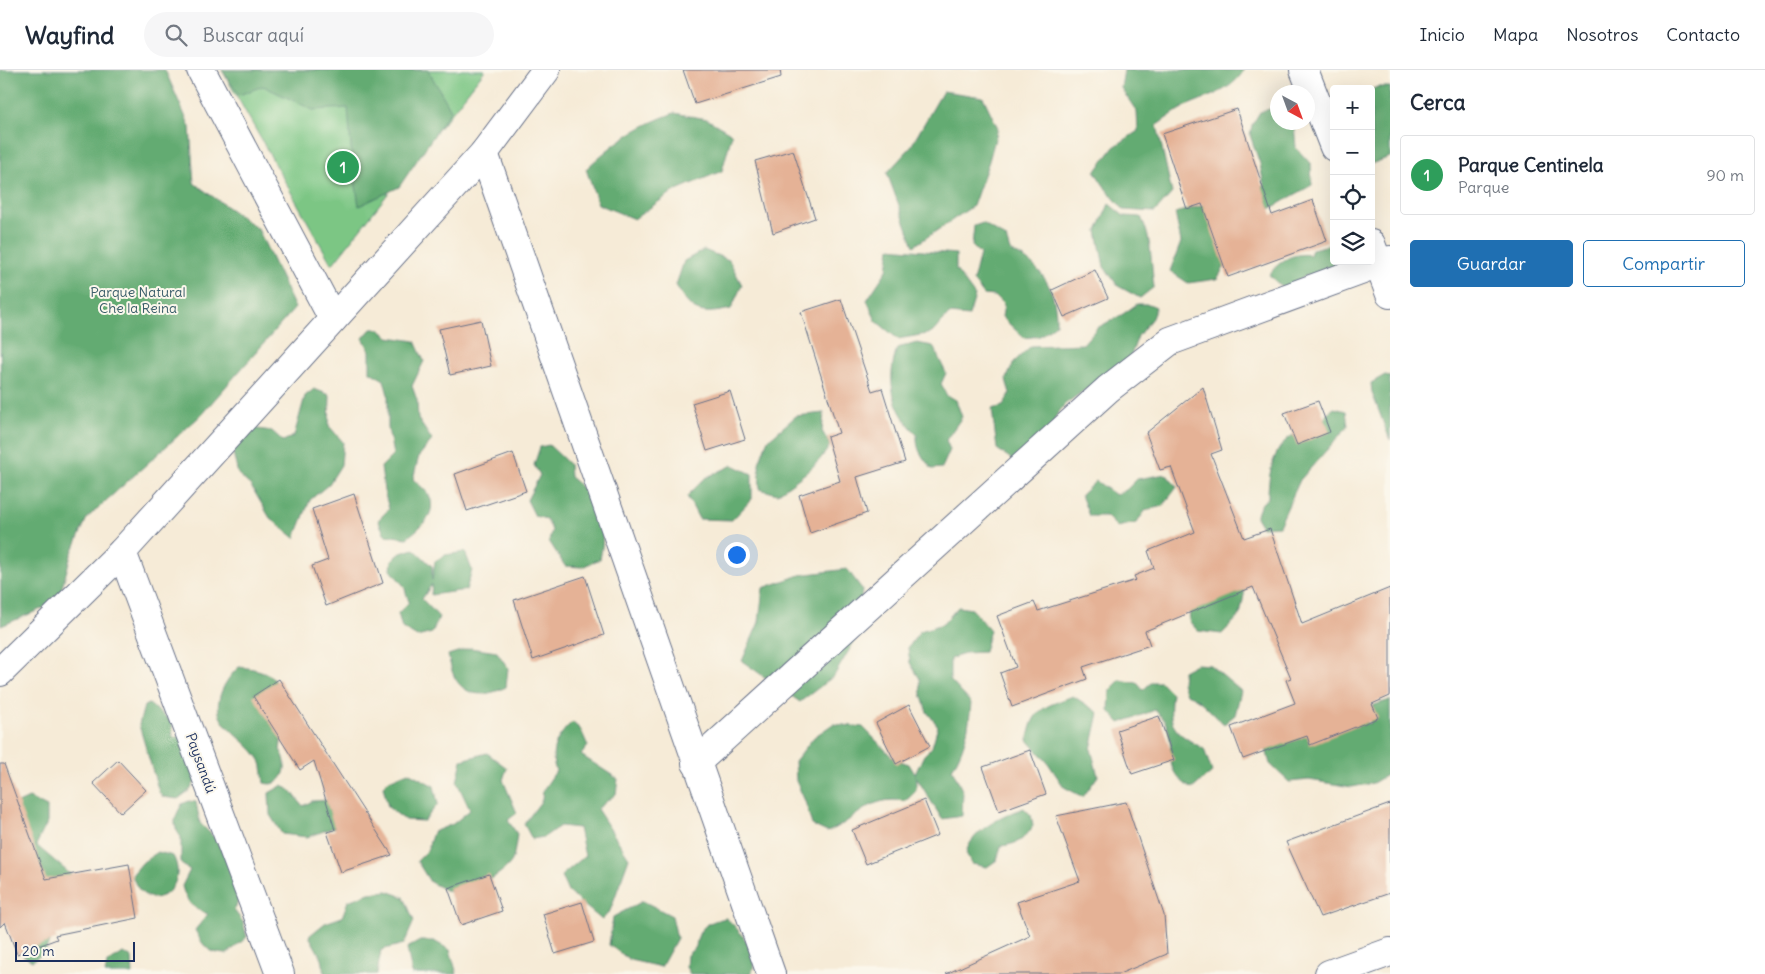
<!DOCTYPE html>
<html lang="es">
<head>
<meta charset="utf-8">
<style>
	:root { --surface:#fff; --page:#f6f6f7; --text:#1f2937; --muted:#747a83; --line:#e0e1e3; --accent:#1f6fb2 }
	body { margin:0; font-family:Delius,sans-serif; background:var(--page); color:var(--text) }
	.controls { position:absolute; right:15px; top:15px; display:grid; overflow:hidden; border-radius:5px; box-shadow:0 5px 20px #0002 }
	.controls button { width:45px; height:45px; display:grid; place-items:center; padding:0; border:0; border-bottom:1px solid var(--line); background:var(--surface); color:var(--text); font:25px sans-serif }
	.compass { position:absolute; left:1270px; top:15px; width:45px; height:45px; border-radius:50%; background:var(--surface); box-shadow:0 5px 20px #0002; rotate:139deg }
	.scale { position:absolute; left:15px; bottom:12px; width:120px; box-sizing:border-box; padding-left:5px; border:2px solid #1b2f5e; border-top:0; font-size:14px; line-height:18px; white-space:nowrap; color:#1b2f5e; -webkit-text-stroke:4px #fbf7ec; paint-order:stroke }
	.you { position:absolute; left:736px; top:484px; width:18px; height:18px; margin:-12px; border:4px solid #fff; border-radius:50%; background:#1a73e8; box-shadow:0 0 0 8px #1a73e833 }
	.badge { display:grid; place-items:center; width:32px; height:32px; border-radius:50%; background:var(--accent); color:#fff; font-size:16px; font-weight:700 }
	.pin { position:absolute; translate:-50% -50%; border:2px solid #fff; box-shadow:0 1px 5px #0006 }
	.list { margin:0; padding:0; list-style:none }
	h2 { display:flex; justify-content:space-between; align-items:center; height:65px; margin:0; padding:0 20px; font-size:21px }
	h2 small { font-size:16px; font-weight:400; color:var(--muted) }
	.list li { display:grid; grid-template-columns:32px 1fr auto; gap:15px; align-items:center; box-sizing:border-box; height:80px; margin:0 10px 10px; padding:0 10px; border:1px solid var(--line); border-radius:5px }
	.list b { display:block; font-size:19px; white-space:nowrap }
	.list p { margin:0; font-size:16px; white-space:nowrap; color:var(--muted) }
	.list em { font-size:16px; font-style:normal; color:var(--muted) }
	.actions { display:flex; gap:10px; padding:15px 20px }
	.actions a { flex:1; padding:11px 0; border:1px solid var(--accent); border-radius:5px; text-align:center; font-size:18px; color:var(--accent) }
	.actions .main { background:var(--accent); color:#fff }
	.icon { flex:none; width:28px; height:28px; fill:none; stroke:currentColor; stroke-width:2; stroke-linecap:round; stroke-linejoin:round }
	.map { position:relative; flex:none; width:1390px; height:904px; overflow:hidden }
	header { display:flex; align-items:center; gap:30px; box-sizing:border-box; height:70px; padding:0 25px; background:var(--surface); border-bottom:1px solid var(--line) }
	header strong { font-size:24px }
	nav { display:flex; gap:28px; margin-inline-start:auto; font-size:18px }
	.search { width:350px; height:45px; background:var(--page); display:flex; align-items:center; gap:12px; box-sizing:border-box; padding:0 18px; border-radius:28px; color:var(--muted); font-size:19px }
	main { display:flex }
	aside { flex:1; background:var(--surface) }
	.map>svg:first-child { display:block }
	.green { fill:#7bc684; stroke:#4b7a71 }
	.forest { fill:#64ab72; stroke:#406d68 }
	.building { fill:#e5b296 }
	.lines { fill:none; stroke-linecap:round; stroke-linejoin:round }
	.minor-casing { stroke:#687188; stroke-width:30 }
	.minor { stroke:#fff; stroke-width:28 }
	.labels { text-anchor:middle; stroke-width:4; stroke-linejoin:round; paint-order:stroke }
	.park-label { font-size:14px; fill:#385c69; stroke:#fbf7ec }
	.street-label { font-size:14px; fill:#1b2f5e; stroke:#fbf7ec }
</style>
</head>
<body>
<header>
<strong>Wayfind</strong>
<div class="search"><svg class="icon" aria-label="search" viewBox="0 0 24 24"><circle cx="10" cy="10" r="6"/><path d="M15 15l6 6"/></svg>Buscar aquí</div>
<nav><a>Inicio</a><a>Mapa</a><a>Nosotros</a><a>Contacto</a></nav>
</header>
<main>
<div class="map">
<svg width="1390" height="904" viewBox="0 0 1390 904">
	<rect width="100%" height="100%" fill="#fbf7ec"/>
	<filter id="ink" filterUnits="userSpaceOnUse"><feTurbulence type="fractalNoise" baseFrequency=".02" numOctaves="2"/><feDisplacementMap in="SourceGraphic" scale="10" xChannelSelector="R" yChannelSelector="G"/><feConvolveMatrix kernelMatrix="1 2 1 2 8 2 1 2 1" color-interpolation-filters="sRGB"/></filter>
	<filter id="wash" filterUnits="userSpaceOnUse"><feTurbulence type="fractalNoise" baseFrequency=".0096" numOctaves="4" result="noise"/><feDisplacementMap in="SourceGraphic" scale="20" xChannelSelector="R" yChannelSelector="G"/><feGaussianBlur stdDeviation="1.12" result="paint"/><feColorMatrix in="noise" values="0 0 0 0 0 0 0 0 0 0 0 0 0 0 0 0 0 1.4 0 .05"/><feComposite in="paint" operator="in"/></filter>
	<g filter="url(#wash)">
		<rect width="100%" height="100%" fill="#f6ebd7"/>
		<polygon class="green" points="222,0 485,0 332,195"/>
		<g class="forest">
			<polygon points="0,0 165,0 190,57 194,113 258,159 295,238 200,346 87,448 71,485 58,532 1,556"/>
			<polygon points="222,0 428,0 451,40 399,117 359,136 352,90 348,38 313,40 263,16 239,25"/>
			<path d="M1124,0H1244C1231,22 1208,26 1186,36C1176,41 1166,49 1157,55L1172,123L1155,142L1124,140L1106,119L1095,102L1114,77L1138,61L1137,42L1121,18Z"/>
			<polygon points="1377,17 1390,17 1390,87 1371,94 1371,20"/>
			<polygon points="943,21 983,27 998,58 989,91 973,136 914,176 887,103 910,78"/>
			<polygon points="1276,37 1278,52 1294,53 1296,78 1311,94 1312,115 1257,146 1253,121 1264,116 1260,94 1250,65 1252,55 1260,42"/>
			<path d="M674,43L707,49L732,64L722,101L674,121L634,149L598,134L586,99C616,71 636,57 674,43Z"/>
			<polygon points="1234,127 1235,180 1217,209 1188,213 1170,201 1181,172 1175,143"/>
			<path d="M1109,134L1124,146L1141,147C1152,168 1151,194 1154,217L1140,228L1118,216L1104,197L1097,161Z"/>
			<path d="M983,153L1006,168L1010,181C1042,195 1057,219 1056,254L1040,266L1024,268L1002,247L1004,235L995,226L984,225L973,211L980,184L972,176L974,156Z"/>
			<path d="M1329,175L1334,176V191H1346L1347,194L1313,211L1307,205L1284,219L1269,205C1279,191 1293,182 1310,185L1312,179Z"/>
			<polygon points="890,178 956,184 956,200 975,226 969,246 949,244 932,263 898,269 876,251 867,230 887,200"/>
			<path d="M704,180L729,190L742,215L731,239C699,246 691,243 676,215L684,191Z"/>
			<polygon points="1137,234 1149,234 1156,237 1152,248 1138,266 1131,285 1108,319 1088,318 1065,334 1056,346 1043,380 1014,391 997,379 992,339 1003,336 1010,323 1006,310 1014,292 1031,276 1083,274 1097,258 1123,244"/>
			<path d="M371,259H379L389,267L415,271L424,291L412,316L417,330L418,349L432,370L419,386L413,409C418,414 427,421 430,427C437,446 419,458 407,468L385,465L378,450L389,439L384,421L381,397L393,385L388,358V325L384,310L370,302V281L363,268Z"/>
			<path d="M917,273L933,276L946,303L941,314L947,326L956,330L962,347L946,370L950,380L942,398L932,399C922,386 916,381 917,364C892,339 886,312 897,278Z"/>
			<polygon points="1385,305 1390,306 1390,370 1372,323 1371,313"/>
			<polygon points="314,319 330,325 329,356 343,372 341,395 329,414 310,430 295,468 270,448 251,416 238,404 233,383 240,367 251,358 272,361 283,371 294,366 305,326"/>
			<path d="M1334,338L1346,341L1348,356L1300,410L1279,456L1262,457L1256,447L1261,434L1268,428C1268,405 1273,372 1298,363C1305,361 1314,360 1321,358L1327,344Z"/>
			<path d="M824,343L822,361L830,375C819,396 796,410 777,424L760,419L759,393L767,371L796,346Z"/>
			<path d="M549,375L569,394L570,407C598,428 608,455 600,489L582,497L565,496L549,471L552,460L546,449L535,446L527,430L540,405L534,395L540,377Z"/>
			<polygon points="733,395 752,404 752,429 732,450 699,449 687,426 705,408"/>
			<polygon points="1166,404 1177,417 1163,436 1146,440 1136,453 1117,457 1106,446 1089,446 1081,425 1096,411 1116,425 1126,420 1137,409"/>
			<polygon points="414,479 432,496 432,510 435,491 445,485 465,482 472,500 466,520 431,525 432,514 422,529 439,547 432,563 417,567 402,558 398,543 409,532 404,516 391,500 392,490 401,483"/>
			<polygon points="847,499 862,519 859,563 834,606 800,632 742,591 759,552 763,518 800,505"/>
			<polygon points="1245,520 1240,545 1222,564 1198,561 1189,551 1191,526"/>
			<path d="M958,537L972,539L990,560L984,582L965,583L950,589V610L971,633C969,658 965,678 952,699L963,722L962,746L942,749L915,705C920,718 915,723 905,731C867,725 858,750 827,762L812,755L805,731L796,711L795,691L814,667L833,654L863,657L894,689L909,694L915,704L924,685L932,677L938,656L927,642L921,624L920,609L910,593L908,578L920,561L943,554Z"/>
			<path d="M470,578L497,582L508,598L506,617C488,626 467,629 455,608C451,601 450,592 448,585Z"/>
			<path d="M1196,594L1210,595L1241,621L1235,645L1224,654C1212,644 1201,628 1186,624L1182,613L1183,601Z"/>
			<path d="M239,597C250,598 264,600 272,607C286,621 283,661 280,680C291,694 284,719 264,713C263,707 263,696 260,690C252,677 236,666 225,654C209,637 225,609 239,597Z"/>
			<path d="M1120,610L1137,613L1143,620L1152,612H1161L1172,623C1167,659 1175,662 1204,679L1212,702L1192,719C1159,697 1177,686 1167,656C1165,650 1159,645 1155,640L1120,653L1109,641L1110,620Z"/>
			<path d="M1073,626L1099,643L1091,679L1098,706L1083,727L1064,717L1048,693L1028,670C1032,638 1045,637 1073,626Z"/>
			<polygon points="1390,630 1390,703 1373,713 1352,717 1309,710 1289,712 1270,694 1265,675 1340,644 1370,654 1374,635"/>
			<polygon points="149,634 172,652 173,668 183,666 199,705 190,720 178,729 163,727 159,722 139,655 144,636"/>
			<path d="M572,652L581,660L588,676L581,685L618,709L616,724L597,739L629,788L610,841L602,850L568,822L561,806L585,786L579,758L560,756L544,767L532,769L524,754L542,730L543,720L556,701C548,680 558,666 572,652Z"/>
			<path d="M487,683L507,698L503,710L517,743L508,750L517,764C516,772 515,780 513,788C509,802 474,818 461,828L430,812L417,791L427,781L433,762L453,754L470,740L457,712L462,690Z"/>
			<polygon points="408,702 434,716 438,734 424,751 405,750 388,737 383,716 389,710"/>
			<polygon points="283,715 292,722 303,736 312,731 329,730 341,755 307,767 282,764 270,745 269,723"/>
			<polygon points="29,728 47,737 47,753 36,775 75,808 45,882 32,891 23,885 14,867 0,746 16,734"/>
			<path d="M189,731L196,732L200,753L214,767L245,819L234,840L243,852L247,867L227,884C207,883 204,877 195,860L208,844C192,838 186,832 182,816L190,800L181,794V767C171,754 175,747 182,734Z"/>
			<path d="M1024,738L1031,745L1033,756C1024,770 1018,774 1001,776L997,790L987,797L972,794L966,783C972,759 1004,746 1024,738Z"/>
			<path d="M158,782L173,786C191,818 146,851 132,805L143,792Z"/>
			<polygon points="387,821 404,827 414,851 404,874 381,880 377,904 325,904 322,889 309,866 325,853 342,847 348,831 369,823"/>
			<polygon points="643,831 672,846 677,868 661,897 630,890 609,875 613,847"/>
			<path d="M726,848C740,860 761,885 751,904H690L686,897L687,885L696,877C698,857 707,852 726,848Z"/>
			<polygon points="420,871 434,871 450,880 457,904 412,904 407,878"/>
			<polygon points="123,883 132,888 133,904 105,904 107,893"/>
		</g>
		<g id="blocks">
			<g class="building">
				<polygon points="683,0 780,0 781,7 695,34"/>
				<polygon points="1237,39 1272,145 1313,130 1327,171 1228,207 1202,134 1187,139 1162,64"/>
				<polygon points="793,80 815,148 773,163 755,91"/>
				<polygon points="1095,200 1108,228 1064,247 1052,220"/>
				<polygon points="841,229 872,321 882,318 905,392 857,407 867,443 810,463 799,425 840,411 827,367 839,363 801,242"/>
				<polygon points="481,250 491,296 450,305 439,259"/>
				<polygon points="1203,317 1222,380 1211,384 1244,468 1270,459 1302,554 1390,518 1390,626 1372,634 1378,648 1310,675 1307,666 1243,689 1231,657 1295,633 1286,610 1291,608 1253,517 1145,561 1150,575 1083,597 1087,609 1012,637 1000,603 1016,597 997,546 1034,532 1038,541 1136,510 1134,506 1154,498 1148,481 1195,462 1171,397 1160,400 1146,363"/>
				<polygon points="730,321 745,369 707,381 692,333"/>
				<polygon points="1318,331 1330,362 1297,375 1284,343"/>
				<polygon points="513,383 526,421 467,441 455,404"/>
				<polygon points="354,424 383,513 326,536 312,496 328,490 312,439"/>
				<polygon points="585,506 604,565 533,590 514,530"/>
				<polygon points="279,609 326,683 392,785 341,802 327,762 335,760 314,691 300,700 253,626"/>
				<polygon points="909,635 930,676 896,694 876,653"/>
				<polygon points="1159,646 1174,690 1132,704 1117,660"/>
				<polygon points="1030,680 1046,724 999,741 983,697"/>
				<polygon points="118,690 146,720 121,743 93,713"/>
				<polygon points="0,694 4,694 46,809 129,794 138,848 55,865 57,869 17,884 5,852 0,857"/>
				<polygon points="924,730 938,765 866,794 852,760"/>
				<polygon points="1126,732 1164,845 1167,884 1119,904 946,904 1030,866 1017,832 1080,811 1056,746"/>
				<polygon points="1390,734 1390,823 1320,847 1286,772"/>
				<polygon points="489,804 502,841 461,855 448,818"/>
				<polygon points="582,832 594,872 555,884 543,844"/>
			</g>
		</g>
	</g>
	<g filter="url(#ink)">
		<use href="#blocks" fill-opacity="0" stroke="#687188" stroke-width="1"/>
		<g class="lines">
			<defs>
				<g id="minor">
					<polyline points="201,0 333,249"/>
					<polyline points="1304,0 1334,77"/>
					<polyline points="484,83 771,904"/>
					<polyline points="1371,174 1390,224"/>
					<polyline points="122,482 280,904"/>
					<polyline points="0,602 122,482 484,83 546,0"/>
					<polyline points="696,693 1108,319 1170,271 1390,190"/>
					<polyline points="1329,904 1390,882"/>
				</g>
			</defs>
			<use href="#minor" class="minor-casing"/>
			<use href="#minor" class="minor"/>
		</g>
	</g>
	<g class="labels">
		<g class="park-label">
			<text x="138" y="227">Parque Natural<tspan x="138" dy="16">Che la Reina</tspan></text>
		</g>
		<g class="street-label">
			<text transform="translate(201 693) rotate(70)" y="5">Paysandú</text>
		</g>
	</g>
</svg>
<div class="controls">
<button>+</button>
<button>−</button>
<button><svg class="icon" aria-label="locate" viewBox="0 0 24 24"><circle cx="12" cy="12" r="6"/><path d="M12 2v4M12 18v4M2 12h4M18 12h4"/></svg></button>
<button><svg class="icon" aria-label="layers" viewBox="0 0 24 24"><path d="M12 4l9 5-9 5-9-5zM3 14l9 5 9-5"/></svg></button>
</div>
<svg class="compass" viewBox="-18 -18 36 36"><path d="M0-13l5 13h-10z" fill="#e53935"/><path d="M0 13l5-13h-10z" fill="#747a83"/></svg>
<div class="scale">20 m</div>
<div class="you"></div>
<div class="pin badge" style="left:343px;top:97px;background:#2e9e5b">1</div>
</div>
<aside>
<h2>Cerca<small></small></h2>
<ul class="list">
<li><span class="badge" style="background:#2e9e5b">1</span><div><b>Parque Centinela</b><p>Parque</p></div><em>90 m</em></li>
</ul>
<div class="actions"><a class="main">Guardar</a><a>Compartir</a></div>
</aside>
</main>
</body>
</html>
